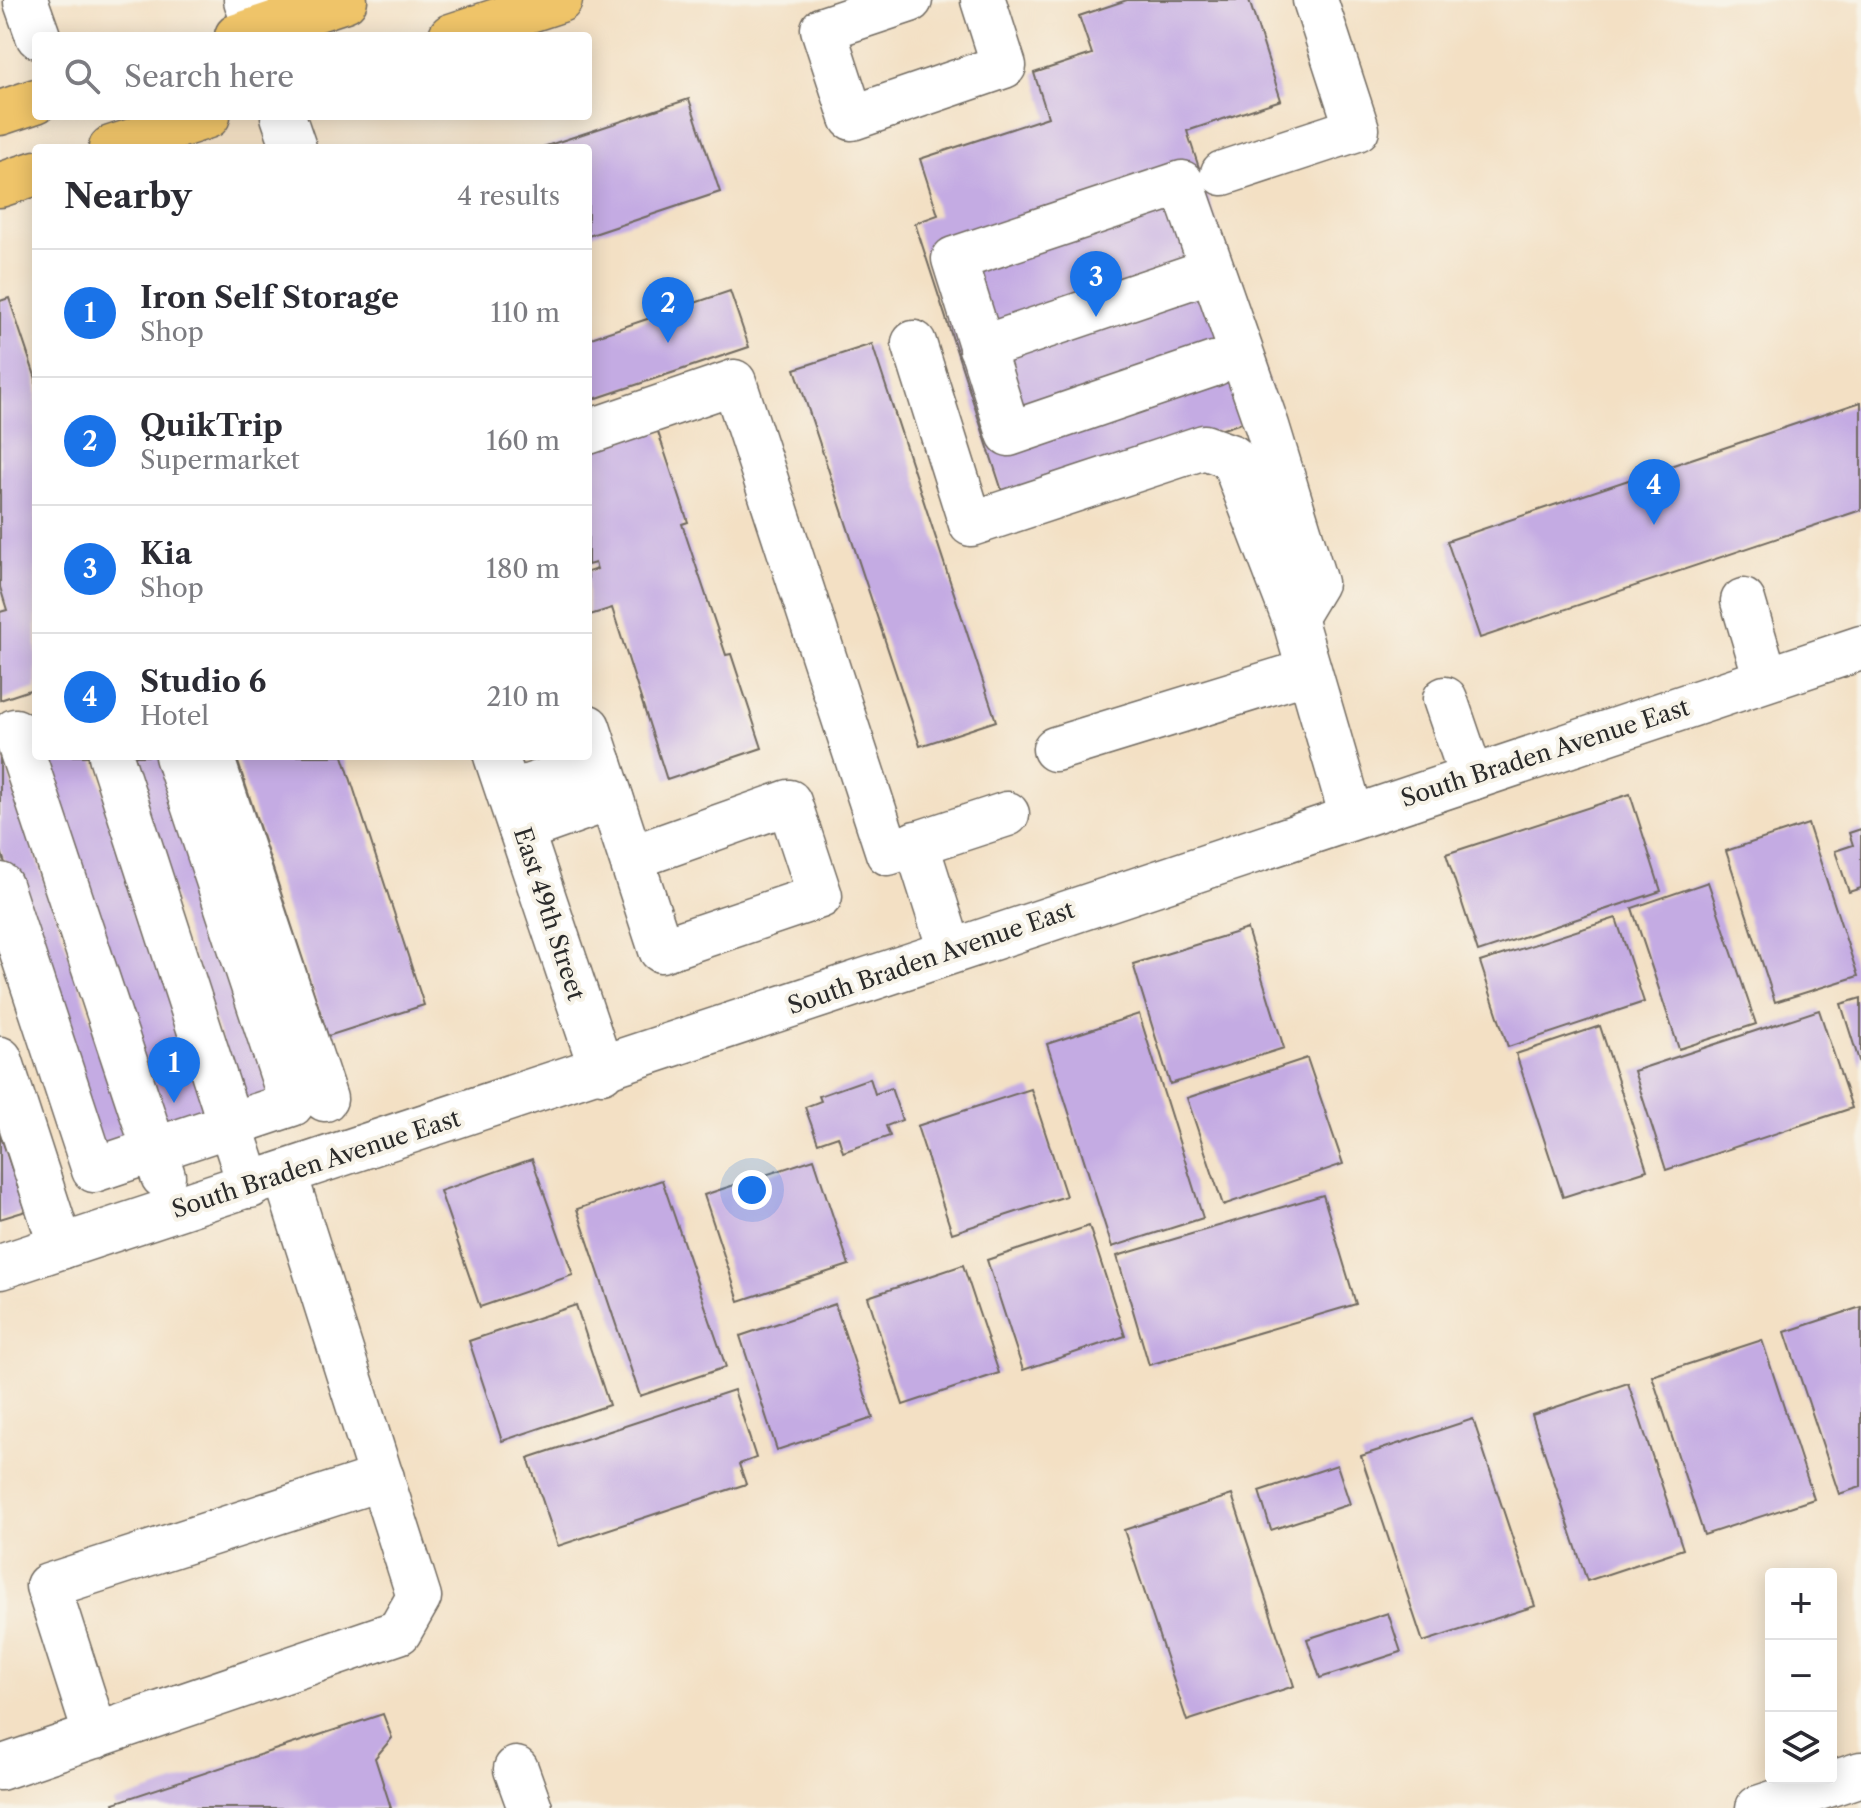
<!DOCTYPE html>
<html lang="en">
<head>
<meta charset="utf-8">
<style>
	:root { --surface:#fff; --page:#f7f7f7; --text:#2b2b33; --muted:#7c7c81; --line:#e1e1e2; --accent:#1a73e8 }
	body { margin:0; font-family:"Libre Caslon Text",serif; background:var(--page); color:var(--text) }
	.controls { position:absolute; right:24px; bottom:24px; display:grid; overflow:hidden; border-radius:8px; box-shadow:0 4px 20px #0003 }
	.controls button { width:72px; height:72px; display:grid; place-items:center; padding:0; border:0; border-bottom:2px solid var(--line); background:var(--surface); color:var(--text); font:40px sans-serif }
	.you { position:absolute; left:752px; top:1190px; width:28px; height:28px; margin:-20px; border:6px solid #fff; border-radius:50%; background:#1a73e8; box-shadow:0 0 0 12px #1a73e833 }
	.badge { display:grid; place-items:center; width:52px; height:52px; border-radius:50%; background:var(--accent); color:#fff; font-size:26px; font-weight:700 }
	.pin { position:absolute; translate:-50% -66px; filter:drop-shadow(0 2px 4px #0008) }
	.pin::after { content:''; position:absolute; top:42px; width:28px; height:24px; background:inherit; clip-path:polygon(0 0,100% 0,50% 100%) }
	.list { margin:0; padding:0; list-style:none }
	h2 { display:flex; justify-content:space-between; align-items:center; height:104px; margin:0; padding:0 32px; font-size:34px }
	h2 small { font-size:26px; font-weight:400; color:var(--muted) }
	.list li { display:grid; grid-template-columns:52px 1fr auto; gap:24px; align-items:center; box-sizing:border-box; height:128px; padding:0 32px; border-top:2px solid var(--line) }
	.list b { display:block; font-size:30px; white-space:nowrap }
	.list p { margin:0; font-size:26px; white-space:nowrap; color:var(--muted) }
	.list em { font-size:26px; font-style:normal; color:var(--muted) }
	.icon { flex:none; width:44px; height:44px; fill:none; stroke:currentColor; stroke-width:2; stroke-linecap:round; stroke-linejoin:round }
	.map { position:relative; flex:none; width:1861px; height:1808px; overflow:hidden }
	.search { position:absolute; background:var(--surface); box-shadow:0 4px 20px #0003; left:32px; top:32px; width:560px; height:88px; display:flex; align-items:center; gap:20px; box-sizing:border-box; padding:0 28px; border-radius:8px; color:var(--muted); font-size:30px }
	.panel { position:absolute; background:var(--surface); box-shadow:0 4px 20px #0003; left:32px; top:144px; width:560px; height:616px; border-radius:8px }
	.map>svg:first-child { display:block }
	.building { fill:#c4abe3 }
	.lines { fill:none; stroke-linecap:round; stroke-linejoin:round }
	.minor-casing { stroke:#716a61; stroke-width:47 }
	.major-casing { stroke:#716a61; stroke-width:47 }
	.minor { stroke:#fff; stroke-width:44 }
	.major { stroke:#efc469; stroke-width:44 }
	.labels { text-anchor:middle; stroke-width:8; stroke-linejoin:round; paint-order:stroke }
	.street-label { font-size:24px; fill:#2b2b2b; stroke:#f7f3e8 }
</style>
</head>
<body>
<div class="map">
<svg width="1861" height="1808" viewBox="0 0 1861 1808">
	<rect width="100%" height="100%" fill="#f7f3e8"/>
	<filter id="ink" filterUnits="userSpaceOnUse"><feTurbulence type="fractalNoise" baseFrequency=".0125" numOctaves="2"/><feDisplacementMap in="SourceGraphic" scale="16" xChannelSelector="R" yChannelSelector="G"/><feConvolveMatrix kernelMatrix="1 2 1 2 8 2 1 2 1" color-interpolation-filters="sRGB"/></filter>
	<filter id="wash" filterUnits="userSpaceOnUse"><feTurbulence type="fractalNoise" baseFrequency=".006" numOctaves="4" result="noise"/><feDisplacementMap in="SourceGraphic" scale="32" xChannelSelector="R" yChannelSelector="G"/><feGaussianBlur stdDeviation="1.8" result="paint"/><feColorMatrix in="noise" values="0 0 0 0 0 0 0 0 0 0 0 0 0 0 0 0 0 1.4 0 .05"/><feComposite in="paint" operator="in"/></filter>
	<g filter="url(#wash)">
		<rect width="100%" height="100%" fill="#f3e0c4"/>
		<g id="blocks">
			<g class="building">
				<polygon points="1127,0 1249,0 1281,100 1187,131 1278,411 1005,500 915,223 938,215 920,159 1048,117 1034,73 1092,54 1079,16"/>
				<polygon points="689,99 720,192 588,236 588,148 543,147"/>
				<polygon points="730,291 749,347 588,401 588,339"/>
				<polygon points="9,298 36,379 36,688 0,700 0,612 7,610 0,587 0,301"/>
				<polygon points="872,344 996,721 920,746 795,369"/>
				<polygon points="1861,402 1861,510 1480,638 1447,541"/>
				<polygon points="657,429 688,522 682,524 726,655 731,654 762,748 667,780 612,608 590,615 588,609 588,572 597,569 595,563 588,565 588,451"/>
				<polygon points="0,750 131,1139 100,1150 0,848"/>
				<polygon points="42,756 92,756 210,1114 164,1129"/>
				<polygon points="128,756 161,756 272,1093 242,1103"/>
				<polygon points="236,756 343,756 424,1005 328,1036"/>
				<polygon points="1630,794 1661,891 1478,952 1446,854"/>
				<polygon points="1808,824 1858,976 1775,1002 1726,851"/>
				<polygon points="1861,829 1861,888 1849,892 1835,851 1853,845 1849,833"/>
				<polygon points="1708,882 1756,1024 1679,1049 1632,908"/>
				<polygon points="1616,918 1644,1002 1508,1047 1480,962"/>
				<polygon points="1247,929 1284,1048 1170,1084 1133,964"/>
				<polygon points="1861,998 1861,1064 1860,1064 1841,1004"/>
				<polygon points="1819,1010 1852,1108 1666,1170 1634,1071"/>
				<polygon points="1139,1014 1203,1218 1112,1247 1047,1044"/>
				<polygon points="1600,1026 1647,1170 1563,1197 1516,1054"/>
				<polygon points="1307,1058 1343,1164 1223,1205 1187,1098"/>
				<polygon points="870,1078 875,1094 891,1088 902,1120 886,1126 890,1136 843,1152 838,1136 818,1143 805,1107 821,1101 819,1096"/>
				<polygon points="1031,1089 1066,1196 952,1233 917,1126"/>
				<polygon points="0,1134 26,1211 0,1219"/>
				<polygon points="532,1159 573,1275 480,1307 440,1191"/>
				<polygon points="814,1159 849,1265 739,1301 704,1195"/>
				<polygon points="662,1180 726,1367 640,1396 577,1209"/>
				<polygon points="1323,1195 1356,1304 1149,1365 1117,1256"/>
				<polygon points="1089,1226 1125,1336 1023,1370 987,1260"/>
				<polygon points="963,1265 999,1373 903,1405 868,1297"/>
				<polygon points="835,1304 873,1418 777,1450 740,1336"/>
				<polygon points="576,1305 609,1405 502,1441 469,1341"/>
				<polygon points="1861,1307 1861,1487 1839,1494 1785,1332"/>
				<polygon points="1762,1340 1814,1499 1704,1535 1652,1376"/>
				<polygon points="1628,1383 1683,1549 1587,1581 1532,1415"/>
				<polygon points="734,1390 756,1458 739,1464 746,1484 558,1546 528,1458"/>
				<polygon points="1473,1419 1535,1606 1423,1642 1361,1456"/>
				<polygon points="1337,1465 1350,1504 1271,1530 1259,1491"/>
				<polygon points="1232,1495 1294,1686 1187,1721 1124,1530"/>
				<polygon points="1388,1613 1401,1652 1320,1678 1307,1639"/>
				<polygon points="383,1714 392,1738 375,1758 391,1808 116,1808 114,1803"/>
			</g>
		</g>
	</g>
	<g filter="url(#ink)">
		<use href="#blocks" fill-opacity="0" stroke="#716a61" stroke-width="2"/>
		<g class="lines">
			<defs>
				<g id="minor">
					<polyline points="246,0 256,30"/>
					<polyline points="910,0 823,29 852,118 1004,66 983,0"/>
					<polyline points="26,2 38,36"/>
					<polyline points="283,116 294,148"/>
					<polyline points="1223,173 1357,129 1315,0"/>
					<polyline points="914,343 971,524 1204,447 1232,457 1294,618 1352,817"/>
					<polyline points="981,348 1212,270"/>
					<polyline points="1214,364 1009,434 954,259 1182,183 1267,426 1315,583 1294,618"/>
					<polyline points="588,432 734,382 888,853 1007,814"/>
					<polyline points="1743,601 1766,679"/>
					<polyline points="1445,699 1472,778"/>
					<polyline points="588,727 661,950 820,896 789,802 631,858"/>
					<polyline points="15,731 163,1176"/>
					<polyline points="1055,749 1309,671"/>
					<polyline points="111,756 250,1186"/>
					<polyline points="211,756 325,1099"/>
					<polyline points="496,756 602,1071"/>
					<polyline points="509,793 600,763"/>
					<polyline points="521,830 611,798"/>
					<polyline points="916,843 950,950"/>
					<polyline points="0,885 94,1170 292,1104 177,756"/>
					<polyline points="0,1059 61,1247"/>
					<path d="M0,1267C622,1065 1240,853 1861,648"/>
					<polyline points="96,1736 48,1586 382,1478"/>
					<polyline points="0,1768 399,1632 419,1597 285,1174"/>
					<polyline points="516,1769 530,1808"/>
					<polyline points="1758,1808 1861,1774"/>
				</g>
				<g id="major">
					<polyline points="237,36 345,0"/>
					<polyline points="451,36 560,0"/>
					<polyline points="0,113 36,101"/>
					<polyline points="111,148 208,116"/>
					<polyline points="0,185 36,173"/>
				</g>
			</defs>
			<use href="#minor" class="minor-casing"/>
			<use href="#major" class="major-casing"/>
			<use href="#minor" class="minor"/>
			<use href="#major" class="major"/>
		</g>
	</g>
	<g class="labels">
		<g class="street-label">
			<text transform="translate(1545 753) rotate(-18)" y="8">South Braden Avenue East</text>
			<text transform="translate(549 914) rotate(72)" y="8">East 49th Street</text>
			<text transform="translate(931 958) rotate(-19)" y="8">South Braden Avenue East</text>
			<text transform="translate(316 1164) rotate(-18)" y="8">South Braden Avenue East</text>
		</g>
	</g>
</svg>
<div class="controls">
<button>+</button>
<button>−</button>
<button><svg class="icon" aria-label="layers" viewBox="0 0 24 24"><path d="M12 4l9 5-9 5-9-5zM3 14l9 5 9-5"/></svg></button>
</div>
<div class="you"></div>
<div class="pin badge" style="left:174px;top:1103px">1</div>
<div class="pin badge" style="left:668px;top:343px">2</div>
<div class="pin badge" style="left:1096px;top:317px">3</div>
<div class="pin badge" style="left:1654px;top:525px">4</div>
<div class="search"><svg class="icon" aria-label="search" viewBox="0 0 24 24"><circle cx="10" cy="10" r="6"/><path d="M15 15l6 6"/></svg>Search here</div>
<section class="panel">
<h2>Nearby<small>4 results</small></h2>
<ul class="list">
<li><span class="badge">1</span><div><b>Iron Self Storage</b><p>Shop</p></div><em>110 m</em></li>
<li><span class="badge">2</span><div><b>QuikTrip</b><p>Supermarket</p></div><em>160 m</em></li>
<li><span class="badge">3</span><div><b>Kia</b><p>Shop</p></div><em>180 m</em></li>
<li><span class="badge">4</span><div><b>Studio 6</b><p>Hotel</p></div><em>210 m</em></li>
</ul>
</section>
</div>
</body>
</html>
